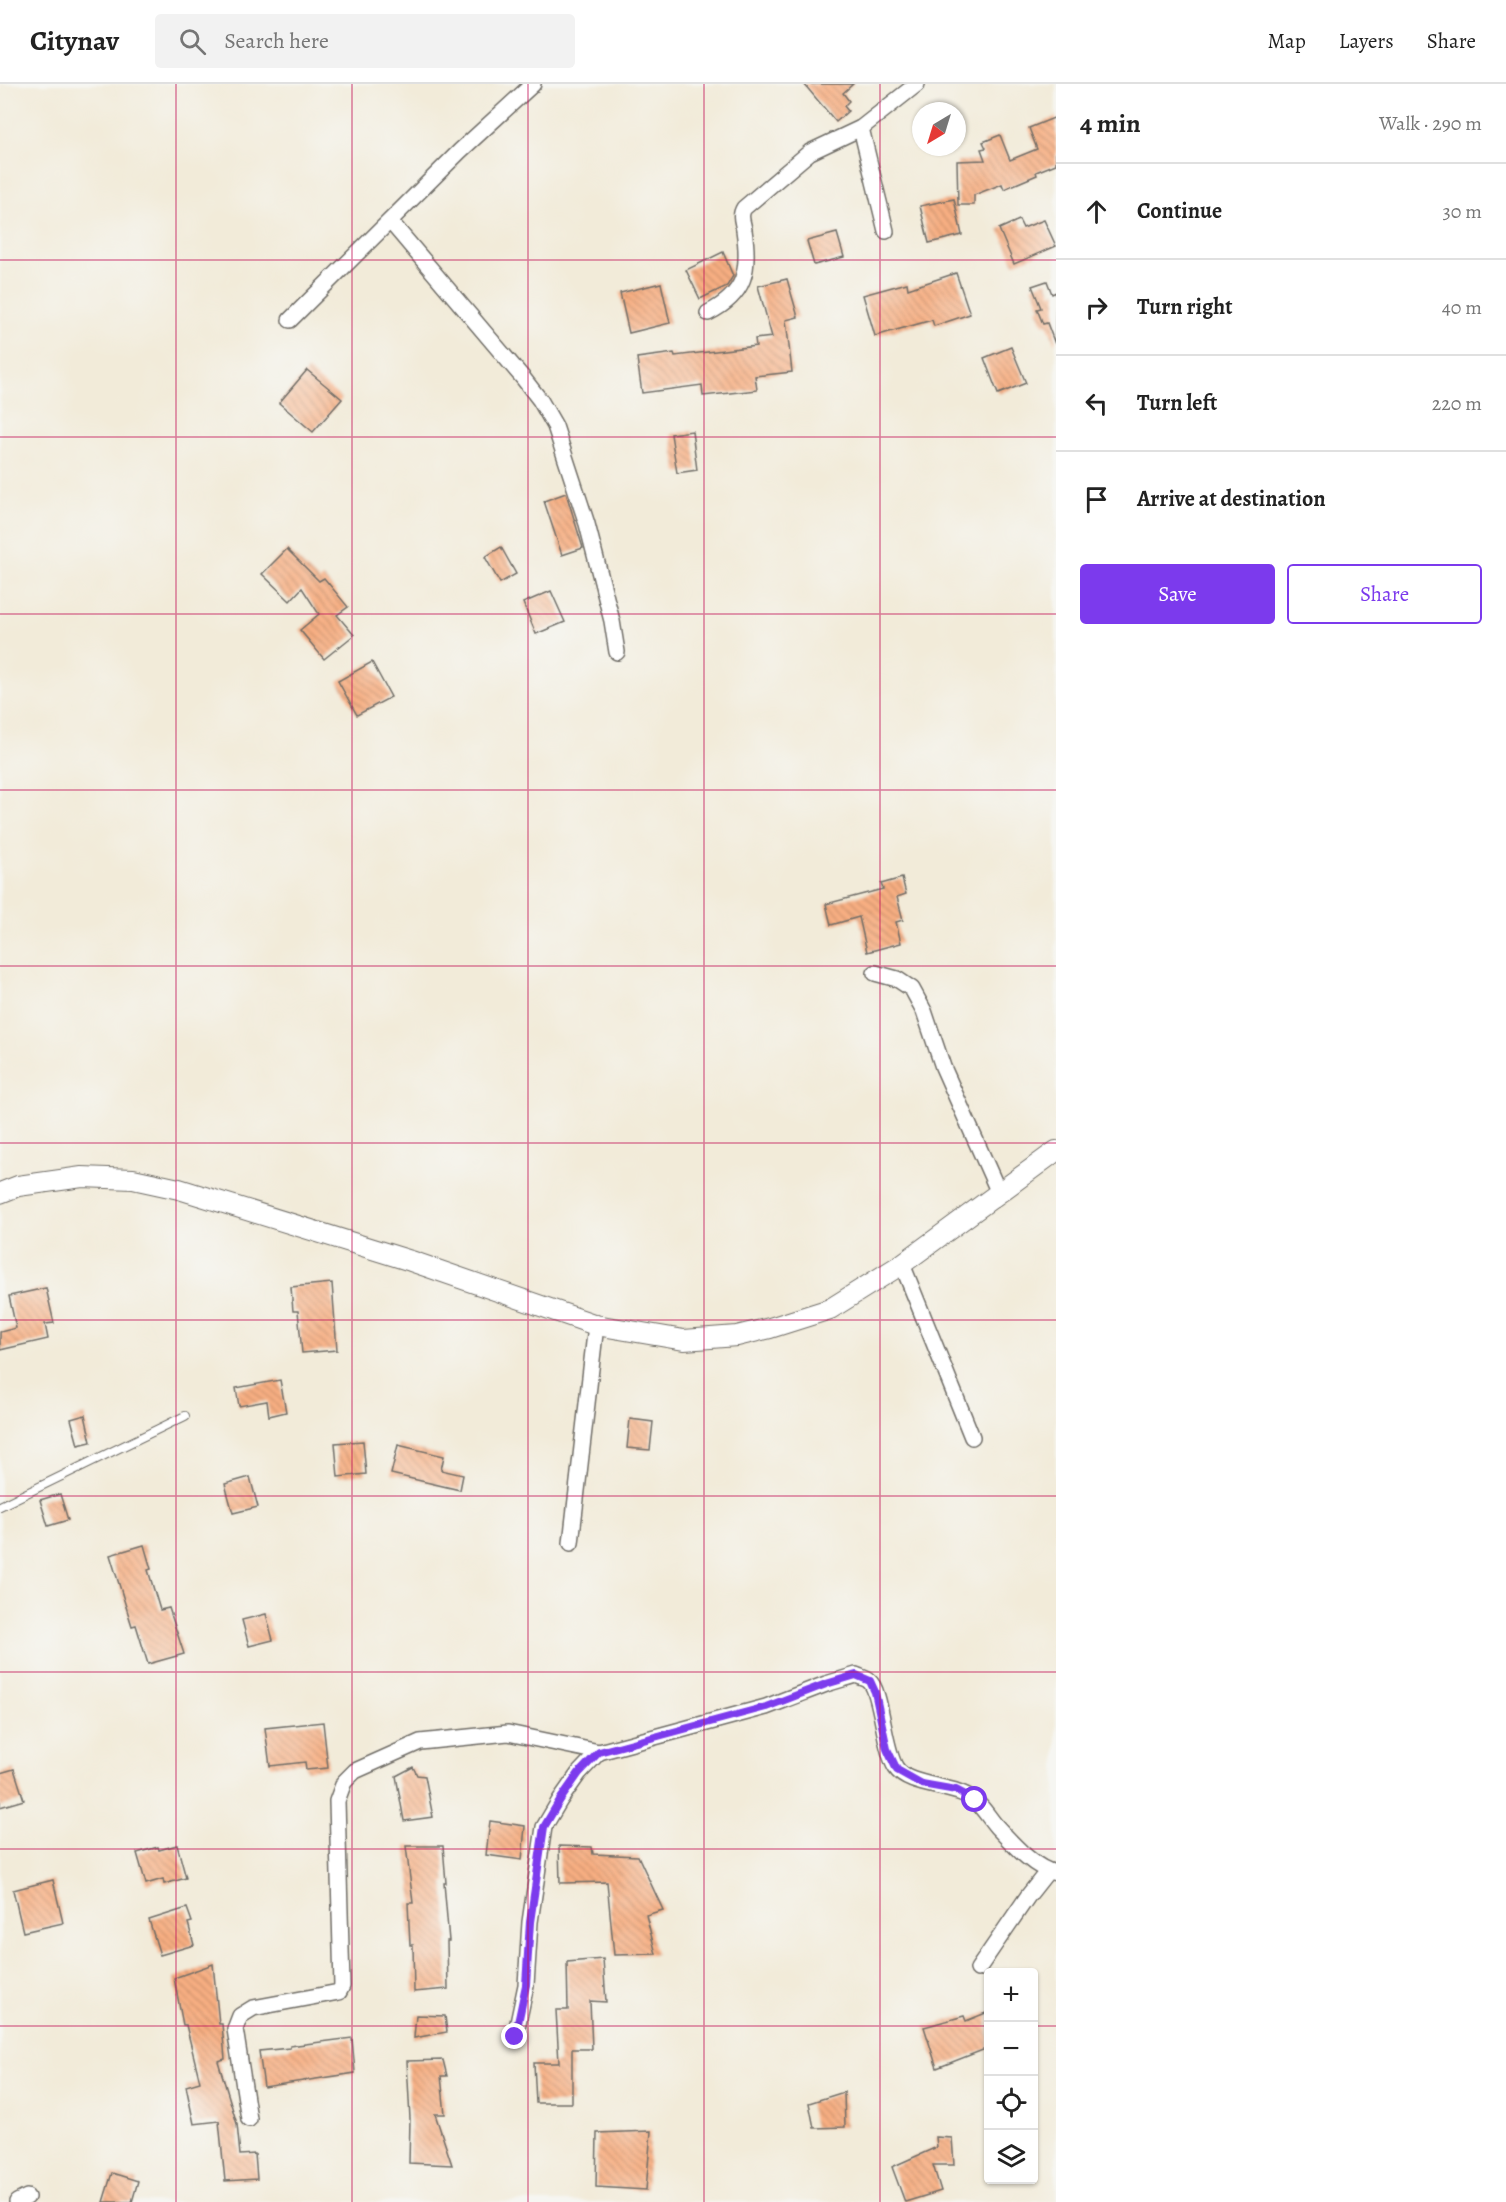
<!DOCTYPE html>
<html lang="en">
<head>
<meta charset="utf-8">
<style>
	:root { --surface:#fff; --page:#f2f2f2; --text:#222; --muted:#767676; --line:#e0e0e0; --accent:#7c3aed }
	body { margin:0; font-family:Alegreya,serif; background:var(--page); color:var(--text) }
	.controls { position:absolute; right:18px; bottom:18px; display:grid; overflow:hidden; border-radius:6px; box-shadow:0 2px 4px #0004 }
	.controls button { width:54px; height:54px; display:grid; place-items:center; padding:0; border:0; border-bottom:2px solid var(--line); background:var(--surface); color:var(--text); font:30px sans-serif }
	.compass { position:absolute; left:912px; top:18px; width:54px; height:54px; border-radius:50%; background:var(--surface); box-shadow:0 2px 4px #0004; rotate:218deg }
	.stop { position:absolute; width:18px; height:18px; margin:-14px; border:4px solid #7c3aed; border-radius:50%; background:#fff }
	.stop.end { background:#7c3aed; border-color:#fff; box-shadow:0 2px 6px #0008 }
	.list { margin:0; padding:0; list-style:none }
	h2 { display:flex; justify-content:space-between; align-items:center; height:78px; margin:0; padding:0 24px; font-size:26px }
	h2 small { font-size:20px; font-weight:400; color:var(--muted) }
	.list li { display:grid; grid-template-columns:39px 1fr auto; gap:18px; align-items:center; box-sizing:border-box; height:96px; padding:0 24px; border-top:2px solid var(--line) }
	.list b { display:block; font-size:22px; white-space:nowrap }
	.list em { font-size:20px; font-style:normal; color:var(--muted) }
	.actions { display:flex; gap:12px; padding:18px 24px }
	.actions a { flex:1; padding:14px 0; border:2px solid var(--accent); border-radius:6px; text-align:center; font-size:21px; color:var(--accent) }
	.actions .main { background:var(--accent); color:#fff }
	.icon { flex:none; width:33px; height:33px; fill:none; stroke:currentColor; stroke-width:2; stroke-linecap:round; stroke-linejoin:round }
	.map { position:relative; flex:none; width:1056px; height:2118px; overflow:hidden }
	header { display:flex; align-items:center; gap:36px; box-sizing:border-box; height:84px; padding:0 30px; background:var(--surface); border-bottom:2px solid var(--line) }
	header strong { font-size:28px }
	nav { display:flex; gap:33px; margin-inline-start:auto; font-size:21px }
	.search { width:420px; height:54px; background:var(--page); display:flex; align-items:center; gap:15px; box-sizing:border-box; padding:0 21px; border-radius:6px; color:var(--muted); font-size:22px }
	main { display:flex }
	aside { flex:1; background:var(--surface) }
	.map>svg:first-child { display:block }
	.building { fill:url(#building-back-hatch) }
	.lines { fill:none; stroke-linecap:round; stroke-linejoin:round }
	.service-casing { stroke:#716e68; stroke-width:10 }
	.minor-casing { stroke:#716e68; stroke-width:18 }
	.tertiary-casing { stroke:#716e68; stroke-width:22 }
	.service { stroke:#fff; stroke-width:8 }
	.minor { stroke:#fff; stroke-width:15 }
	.tertiary { stroke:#fff; stroke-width:20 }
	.route { stroke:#7c3aed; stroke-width:8 }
	.grid { fill:none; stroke:#c2185b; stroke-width:1.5; stroke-opacity:0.55 }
</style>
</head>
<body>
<header>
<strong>Citynav</strong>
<div class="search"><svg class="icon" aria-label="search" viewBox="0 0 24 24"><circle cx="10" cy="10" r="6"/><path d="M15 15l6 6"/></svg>Search here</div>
<nav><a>Map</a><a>Layers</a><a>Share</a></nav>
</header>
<main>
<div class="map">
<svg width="1056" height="2118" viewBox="0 0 1056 2118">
	<defs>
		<pattern id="building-back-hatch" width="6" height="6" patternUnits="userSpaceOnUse" patternTransform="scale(1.5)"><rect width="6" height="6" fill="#f8af82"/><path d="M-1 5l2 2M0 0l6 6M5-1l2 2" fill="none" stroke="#c98f6b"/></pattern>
	</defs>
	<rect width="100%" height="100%" fill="#f6f6f2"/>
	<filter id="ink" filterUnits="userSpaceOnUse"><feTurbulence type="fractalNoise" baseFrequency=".0167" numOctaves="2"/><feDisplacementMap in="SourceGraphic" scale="12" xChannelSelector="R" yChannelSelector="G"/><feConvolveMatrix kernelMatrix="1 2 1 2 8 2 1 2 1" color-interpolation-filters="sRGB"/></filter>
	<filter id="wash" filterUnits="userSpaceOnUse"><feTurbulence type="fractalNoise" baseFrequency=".008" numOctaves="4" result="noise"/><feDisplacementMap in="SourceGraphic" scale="24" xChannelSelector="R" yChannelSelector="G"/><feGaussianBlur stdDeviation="1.35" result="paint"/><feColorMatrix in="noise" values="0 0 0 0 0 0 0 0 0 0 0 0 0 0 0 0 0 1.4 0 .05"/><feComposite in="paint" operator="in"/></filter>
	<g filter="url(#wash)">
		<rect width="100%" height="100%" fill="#f2ebd9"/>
		<g id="blocks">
			<g class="building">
				<polygon points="804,0 853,0 843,9 849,17 844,22 848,27 836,38"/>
				<polygon points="1056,33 1056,80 1036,88 1037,91 1004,105 1002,100 974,111 974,121 958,121 957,77 985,76 981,65 986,64 983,58 1000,51 1010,76 1037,65 1029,44"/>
				<polygon points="954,115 962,151 929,159 920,122"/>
				<polygon points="1019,136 1023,144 1044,136 1056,162 1014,180 999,145"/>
				<polygon points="837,149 844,173 814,181 807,157"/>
				<polygon points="723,168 733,192 727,202 700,215 686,186"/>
				<polygon points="956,189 970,230 934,242 932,236 875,252 863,211 907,199 908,205"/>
				<polygon points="787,195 798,233 786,236 792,288 755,292 757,306 703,312 702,301 642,309 637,274 674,269 675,272 756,262 755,255 772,253 758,202"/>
				<polygon points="1047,197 1052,210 1056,208 1055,260 1047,239 1043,240 1037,225 1041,224 1032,202"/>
				<polygon points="661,199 670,239 629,249 620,209"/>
				<polygon points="1011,263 1026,299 998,310 984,274"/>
				<polygon points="307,286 342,315 313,348 279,319"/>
				<polygon points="692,347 697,386 677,389 671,350"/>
				<polygon points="566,409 583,464 562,471 544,417"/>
				<polygon points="501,463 516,490 500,499 485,473"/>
				<polygon points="287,465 319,497 324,494 348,523 337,531 354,551 324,575 300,546 319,530 302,504 290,517 262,490"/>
				<polygon points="551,507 565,538 536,550 523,519"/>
				<polygon points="372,578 391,613 357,631 338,597"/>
				<polygon points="902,794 906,810 897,813 903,836 896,838 901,859 867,868 859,833 831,841 826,820 883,805 881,800"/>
				<polygon points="332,1199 337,1266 302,1269 298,1227 293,1227 291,1203"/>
				<polygon points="46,1204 54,1239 45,1240 48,1255 0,1266 0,1248 16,1244 9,1212"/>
				<polygon points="280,1296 286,1328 269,1332 267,1317 239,1322 236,1304"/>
				<polygon points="85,1331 91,1358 78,1361 71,1335"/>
				<polygon points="630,1335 653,1338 650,1366 627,1364"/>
				<polygon points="363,1357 366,1390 338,1393 335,1359"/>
				<polygon points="398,1361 444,1372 441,1386 463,1391 460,1406 391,1390"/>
				<polygon points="250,1393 258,1423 233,1429 225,1400"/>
				<polygon points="60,1410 68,1436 48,1442 40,1416"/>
				<polygon points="144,1461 151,1485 148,1486 160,1526 169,1524 184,1570 148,1580 136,1541 132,1542 110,1471"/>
				<polygon points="266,1530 273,1556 249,1562 242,1536"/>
				<polygon points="323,1638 328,1684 306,1686 305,1678 270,1682 265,1644"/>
				<polygon points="413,1683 417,1691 425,1692 433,1733 404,1737 396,1692"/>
				<polygon points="14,1685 24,1716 0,1723 0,1689"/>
				<polygon points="490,1737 525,1742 522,1776 486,1771"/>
				<polygon points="177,1761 186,1794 164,1800 163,1795 146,1800 137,1769 158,1763 159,1766"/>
				<polygon points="406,1762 443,1762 446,1799 444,1799 449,1857 447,1857 448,1905 414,1908 413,1861 410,1861 408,1819 413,1819"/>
				<polygon points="559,1762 592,1763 593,1770 638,1772 663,1826 646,1831 656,1870 614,1871 607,1798 560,1799"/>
				<polygon points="53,1796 63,1839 23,1848 13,1806"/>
				<polygon points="187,1824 192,1838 188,1839 194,1861 160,1871 149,1836"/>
				<polygon points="603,1875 606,1918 590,1917 592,1965 572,1965 572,2019 536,2019 534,1979 559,1979 556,1926 568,1926 567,1878"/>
				<polygon points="213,1880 219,1940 222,1940 225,1975 218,1977 237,2040 240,2071 255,2070 257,2095 225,2097 219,2037 194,2040 186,2002 200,1998 186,1941 183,1941 174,1894"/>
				<polygon points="988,1928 988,1964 937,1984 924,1943 964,1932 966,1937"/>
				<polygon points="416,1931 445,1932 447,1948 414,1954"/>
				<polygon points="352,1954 355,1989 264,2003 259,1967 290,1964 290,1962"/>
				<polygon points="443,1976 447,1992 441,1992 445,2030 435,2030 452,2081 409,2079 410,2035 407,1977"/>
				<polygon points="844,2008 845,2043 814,2044 809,2019"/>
				<polygon points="651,2047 646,2106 596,2103 597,2049"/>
				<polygon points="936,2053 952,2054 954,2081 933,2081 941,2107 905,2118 892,2083 937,2063"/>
				<polygon points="112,2089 138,2097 132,2118 103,2118"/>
			</g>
		</g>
	</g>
	<g filter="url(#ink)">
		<use href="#blocks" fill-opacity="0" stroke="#716e68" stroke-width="1.5"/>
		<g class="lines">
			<defs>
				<polyline id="service" points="0,1422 185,1332"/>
				<g id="minor">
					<polyline points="861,44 886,147"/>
					<polyline points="390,137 523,294 540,316 555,342 587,440 612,537 617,568"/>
					<path d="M708,229C746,210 750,186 744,146C743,138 739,132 744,124L810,68L861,44L917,0"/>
					<polyline points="290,236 460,67 533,0"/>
					<polyline points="875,889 897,895 912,905 924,927 943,983 999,1109"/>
					<polyline points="902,1180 972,1353"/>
					<polyline points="571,1459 596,1241"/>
					<polyline points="978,1885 1028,1812 1047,1788"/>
					<polyline points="515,1953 526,1901 530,1838 544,1743 560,1716 579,1689 599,1668"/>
					<path d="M249,2035L235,1945L240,1932L253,1924L339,1908L342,1902L337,1717L344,1698L355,1687L420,1658L508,1649L599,1668L766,1623L826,1600L856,1591C860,1593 866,1594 869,1597C882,1607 883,1664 896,1684C909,1704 957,1700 975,1717C983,1723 989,1734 996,1742C1011,1758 1034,1785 1056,1789"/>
					<polyline points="17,2118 27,2113"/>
				</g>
				<polyline id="tertiary" points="0,1109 18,1102 82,1093 133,1095 179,1105 411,1177 596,1241 684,1256 737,1252 770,1244 830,1225 902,1180 1056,1067"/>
			</defs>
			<use href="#service" class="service-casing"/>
			<use href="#minor" class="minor-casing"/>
			<use href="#tertiary" class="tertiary-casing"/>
			<use href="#service" class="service"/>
			<use href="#minor" class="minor"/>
			<use href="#tertiary" class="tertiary"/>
		</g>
	</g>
	<g class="lines" filter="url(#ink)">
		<polyline class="route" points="515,1953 526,1901 530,1838 544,1743 560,1716 579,1689 599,1668 766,1623 826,1600 856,1591 870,1597 875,1608 887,1665 897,1686 922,1700 956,1706 975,1716"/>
	</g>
	<path class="grid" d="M176,0V2118M352,0V2118M528,0V2118M704,0V2118M880,0V2118M0,176H1056M0,353H1056M0,530H1056M0,706H1056M0,882H1056M0,1059H1056M0,1236H1056M0,1412H1056M0,1588H1056M0,1765H1056M0,1942H988M1034,1942H1056"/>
</svg>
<div class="controls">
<button>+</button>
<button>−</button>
<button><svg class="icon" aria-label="locate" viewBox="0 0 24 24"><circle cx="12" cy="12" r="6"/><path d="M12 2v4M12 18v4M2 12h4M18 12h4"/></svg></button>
<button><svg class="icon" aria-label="layers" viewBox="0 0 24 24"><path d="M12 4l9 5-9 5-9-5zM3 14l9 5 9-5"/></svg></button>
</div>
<svg class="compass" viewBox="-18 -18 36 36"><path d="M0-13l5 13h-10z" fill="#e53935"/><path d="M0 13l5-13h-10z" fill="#767676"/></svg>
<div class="stop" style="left:975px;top:1716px"></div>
<div class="stop end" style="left:515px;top:1953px"></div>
</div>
<aside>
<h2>4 min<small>Walk · 290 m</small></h2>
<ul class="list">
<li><svg class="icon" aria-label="ahead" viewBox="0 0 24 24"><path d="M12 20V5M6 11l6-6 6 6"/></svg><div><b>Continue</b></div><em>30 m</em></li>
<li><svg class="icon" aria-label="right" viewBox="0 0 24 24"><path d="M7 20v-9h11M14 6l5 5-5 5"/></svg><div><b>Turn right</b></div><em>40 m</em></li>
<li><svg class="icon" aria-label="left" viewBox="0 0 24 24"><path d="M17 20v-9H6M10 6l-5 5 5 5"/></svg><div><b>Turn left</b></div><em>220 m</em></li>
<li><svg class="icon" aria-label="arrive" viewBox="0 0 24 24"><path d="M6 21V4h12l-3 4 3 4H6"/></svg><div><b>Arrive at destination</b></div></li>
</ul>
<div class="actions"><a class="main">Save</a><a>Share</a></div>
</aside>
</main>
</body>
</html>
